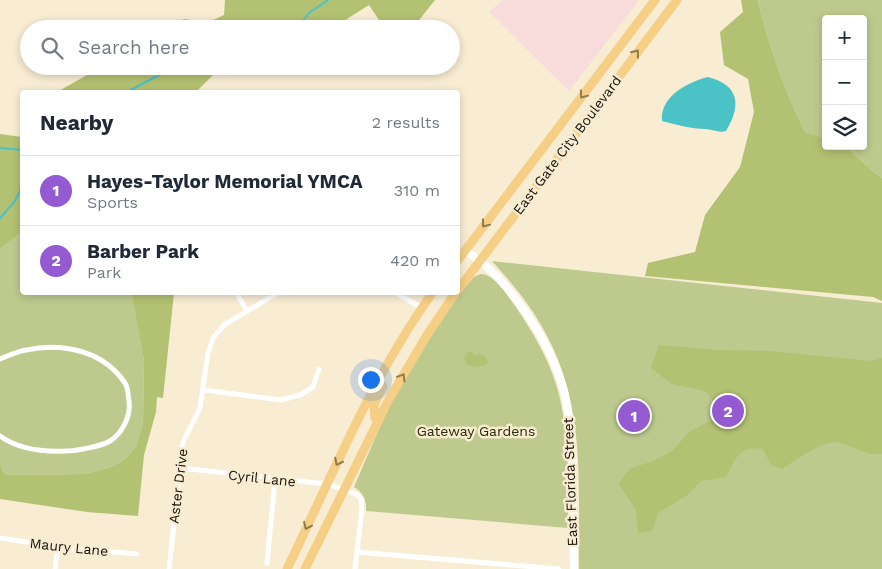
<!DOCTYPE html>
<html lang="en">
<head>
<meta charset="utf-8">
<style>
	:root { --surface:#fff; --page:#f2f2f3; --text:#1f2937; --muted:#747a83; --line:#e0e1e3; --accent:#935ad2 }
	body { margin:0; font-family:"Work Sans",sans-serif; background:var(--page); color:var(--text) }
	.controls { position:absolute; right:15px; top:15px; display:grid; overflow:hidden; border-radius:5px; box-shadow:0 2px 8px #0003 }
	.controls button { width:45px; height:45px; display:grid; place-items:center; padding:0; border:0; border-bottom:1px solid var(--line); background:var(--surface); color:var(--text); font:25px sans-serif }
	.you { position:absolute; left:370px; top:379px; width:18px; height:18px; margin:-12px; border:4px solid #fff; border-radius:50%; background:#1a73e8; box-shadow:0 0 0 8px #1a73e833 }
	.badge { display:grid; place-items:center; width:32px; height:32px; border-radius:50%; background:var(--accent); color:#fff; font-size:16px; font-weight:700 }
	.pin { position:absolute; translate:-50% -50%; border:2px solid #fff; box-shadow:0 1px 5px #0006 }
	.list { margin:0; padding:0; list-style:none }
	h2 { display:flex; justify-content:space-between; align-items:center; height:65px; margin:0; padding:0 20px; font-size:21px }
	h2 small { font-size:16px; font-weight:400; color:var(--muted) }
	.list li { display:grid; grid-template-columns:32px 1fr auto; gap:15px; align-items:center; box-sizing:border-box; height:70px; padding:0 20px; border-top:1px solid var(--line) }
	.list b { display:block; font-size:19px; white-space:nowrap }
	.list p { margin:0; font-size:16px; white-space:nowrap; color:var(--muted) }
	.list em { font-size:16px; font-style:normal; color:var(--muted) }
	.icon { flex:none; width:28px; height:28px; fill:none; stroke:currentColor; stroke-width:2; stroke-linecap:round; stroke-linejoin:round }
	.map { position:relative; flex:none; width:882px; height:569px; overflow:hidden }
	.search { position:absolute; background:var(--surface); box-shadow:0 2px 8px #0003; left:20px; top:20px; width:440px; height:55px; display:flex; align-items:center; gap:12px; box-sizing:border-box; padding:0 18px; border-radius:28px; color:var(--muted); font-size:19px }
	.panel { position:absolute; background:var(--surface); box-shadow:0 2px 8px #0003; left:20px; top:90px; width:440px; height:205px; border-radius:5px }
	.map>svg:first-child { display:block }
	.industrial { fill:#f7dcdb }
	.green { fill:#bdc98d }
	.forest { fill:#b3c172 }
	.water { fill:#4bc2c6 }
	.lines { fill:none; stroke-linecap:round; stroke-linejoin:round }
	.stream { stroke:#4bc2c6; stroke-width:2 }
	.street { stroke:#fff; stroke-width:5 }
	.secondary { stroke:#fff; stroke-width:8 }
	.primary { stroke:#f5cf85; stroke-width:9 }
	.oneway { stroke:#917a4d }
	.labels { text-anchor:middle; stroke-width:5; stroke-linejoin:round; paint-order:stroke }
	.street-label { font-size:14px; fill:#161109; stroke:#f8ecd3 }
	.park-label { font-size:14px; fill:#272d0a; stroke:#f8ecd3 }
</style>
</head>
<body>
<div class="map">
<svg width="882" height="569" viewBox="0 0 882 569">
	<rect width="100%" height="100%" fill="#f8ecd3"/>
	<polygon class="industrial" points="503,0 639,0 569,91 489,12"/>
	<g class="green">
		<path d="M758,0H882V178L875,173L845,146H863V19H826V138L805,132C785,90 768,46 758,0Z"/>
		<polygon points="22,234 22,292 132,293 133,295 144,361 143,422 136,447 124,460 111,467 85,474 5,475 0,463 0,249 18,235"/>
		<path d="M492,261L882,303V569H579C578,482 587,403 541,325C528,302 510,281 492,261Z"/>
		<path d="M480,274C494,274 505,292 513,303C531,329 550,360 558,391C570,435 568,483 568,528L366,511C367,499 363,493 354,487L388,408L432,332L449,306L474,277Z"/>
	</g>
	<g class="forest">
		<polygon points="225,0 435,0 412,29 385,29 369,5 331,29 163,29 184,19 207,23 224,15"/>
		<path d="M741,0H758C768,46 785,90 805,132L826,138V146H845L875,173L882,178V301L873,297L645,276L648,263L695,252L705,215L740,167L754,112L748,79L724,65L720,32L743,12Z"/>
		<polygon points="103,66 239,66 216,72 196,92 57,92"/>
		<polygon points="0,134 22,137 22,234 18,235 0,249"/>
		<polygon points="132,293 174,293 163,398 157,397 156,412 144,455 138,516 87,512 0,499 0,463 5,475 85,474 111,467 124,460 136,447 143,422 144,361"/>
		<path d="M659,345L718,350L769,351L871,361L882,358V454C867,456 855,447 841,443C825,438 796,460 782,469L771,465L763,449C737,446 737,458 726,477L701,481L686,496L658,513L652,531L638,533L636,510L619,484L620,481L631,468L654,461L673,450L689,432L713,419L714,402L705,391L672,384L651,368Z"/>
		<path d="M470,351L476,356L479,354C484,355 489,359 487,364L477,367L466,364L464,358L466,354Z"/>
	</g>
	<path class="water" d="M708,77C739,85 742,105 726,131C719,133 714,130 706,129C691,129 678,125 662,121C660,96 688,82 708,77Z"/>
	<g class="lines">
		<g class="stream">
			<polyline points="290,29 302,22 309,13 328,0"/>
			<polyline points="127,92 176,66"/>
			<polyline points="0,148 22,150"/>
			<polyline points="0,218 15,201 22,187"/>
		</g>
		<g class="street">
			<polyline points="236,292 247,311"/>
			<polyline points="392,292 398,294 422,308"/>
			<path d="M0,359C41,340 97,342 125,383C128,387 128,395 129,401C131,415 123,433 110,441C102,446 76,451 66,451C43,452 19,450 0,436"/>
			<polyline points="204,390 281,400 300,395 313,387 319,369"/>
			<polyline points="180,468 327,484 356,494 361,499 362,509 355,569"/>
			<polyline points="0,538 58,547 137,554"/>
			<polyline points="357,552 559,569"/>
			<polyline points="267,563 275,480"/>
			<polyline points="55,569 58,547"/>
			<polyline points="169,569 183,442 200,408 208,353 213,338 224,325 279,292"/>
		</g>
		<path class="secondary" d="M465,251C487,263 504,283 519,303C539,330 557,362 565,395C577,452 572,511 574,569"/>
		<g class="primary">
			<polyline points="458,260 655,0"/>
			<polyline points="458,290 677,0"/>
			<polyline points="379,420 375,418 374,405 383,386"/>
			<path d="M287,569C332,476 372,377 433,292"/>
			<polyline points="305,569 388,401 427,335 456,292"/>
		</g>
	</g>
	<defs><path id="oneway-chevron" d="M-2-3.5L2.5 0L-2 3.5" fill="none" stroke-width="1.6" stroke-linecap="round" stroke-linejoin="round" transform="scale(1.25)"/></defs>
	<g class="oneway">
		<use href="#oneway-chevron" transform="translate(636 53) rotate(-52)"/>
		<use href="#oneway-chevron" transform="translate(583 95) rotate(127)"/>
		<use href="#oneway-chevron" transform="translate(485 224) rotate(127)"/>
		<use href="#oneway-chevron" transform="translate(402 377) rotate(-59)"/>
		<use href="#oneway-chevron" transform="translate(338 462) rotate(117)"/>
		<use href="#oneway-chevron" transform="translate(307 526) rotate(115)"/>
	</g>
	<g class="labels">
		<g class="street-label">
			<text transform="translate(567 145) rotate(-53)" y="5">East Gate City Boulevard</text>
			<text transform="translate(262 478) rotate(6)" y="5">Cyril Lane</text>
			<text transform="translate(570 482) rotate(-92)" y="5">East Florida Street</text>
			<text transform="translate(178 486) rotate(-83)" y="5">Aster Drive</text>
			<text transform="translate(69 547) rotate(6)" y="5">Maury Lane</text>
		</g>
		<g class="park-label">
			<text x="476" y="436">Gateway Gardens</text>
		</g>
	</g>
</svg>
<div class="controls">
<button>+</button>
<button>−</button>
<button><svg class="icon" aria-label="layers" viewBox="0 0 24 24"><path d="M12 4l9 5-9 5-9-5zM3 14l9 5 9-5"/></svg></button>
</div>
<div class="you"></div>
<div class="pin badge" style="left:634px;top:416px">1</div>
<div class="pin badge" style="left:728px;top:411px">2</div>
<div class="search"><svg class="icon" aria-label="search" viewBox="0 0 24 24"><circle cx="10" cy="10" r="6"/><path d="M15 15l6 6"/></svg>Search here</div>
<section class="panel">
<h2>Nearby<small>2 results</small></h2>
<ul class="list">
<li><span class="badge">1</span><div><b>Hayes-Taylor Memorial YMCA</b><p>Sports</p></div><em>310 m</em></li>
<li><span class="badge">2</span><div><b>Barber Park</b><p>Park</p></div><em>420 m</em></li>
</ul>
</section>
</div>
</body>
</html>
